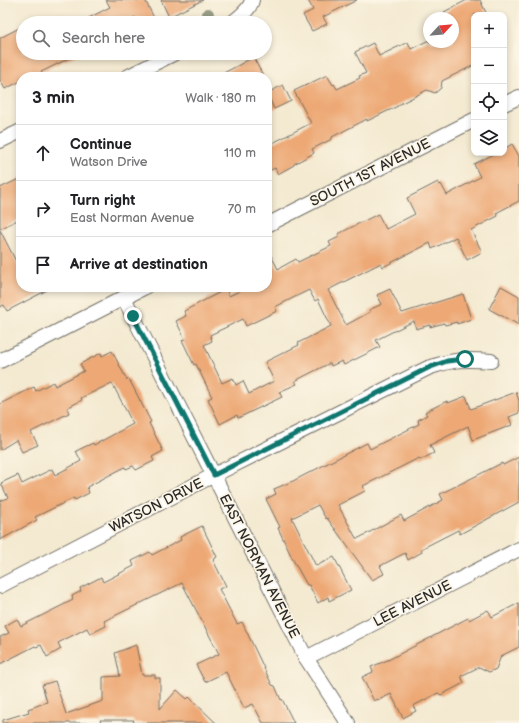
<!DOCTYPE html>
<html lang="en">
<head>
<meta charset="utf-8">
<style>
	:root { --surface:#fff; --page:#f2f2f2; --text:#202124; --muted:#757577; --line:#e0e0e0 }
	body { margin:0; font-family:"Balsamiq Sans",sans-serif; background:var(--page); color:var(--text) }
	.controls { position:absolute; right:12px; top:12px; display:grid; overflow:hidden; border-radius:8px; box-shadow:0 2px 6px #0003 }
	.controls button { width:36px; height:36px; display:grid; place-items:center; padding:0; border:0; border-bottom:1px solid var(--line); background:var(--surface); color:var(--text); font:20px sans-serif }
	.compass { position:absolute; left:423px; top:12px; width:36px; height:36px; border-radius:50%; background:var(--surface); box-shadow:0 2px 6px #0003; rotate:64deg }
	.stop { position:absolute; width:12px; height:12px; margin:-9px; border:3px solid #0f766e; border-radius:50%; background:#fff }
	.stop.end { background:#0f766e; border-color:#fff; box-shadow:0 1px 4px #0008 }
	.list { margin:0; padding:0; list-style:none }
	h2 { display:flex; justify-content:space-between; align-items:center; height:52px; margin:0; padding:0 16px; font-size:17px }
	h2 small { font-size:13px; font-weight:400; color:var(--muted) }
	.list li { display:grid; grid-template-columns:26px 1fr auto; gap:12px; align-items:center; box-sizing:border-box; height:56px; padding:0 16px; border-top:1px solid var(--line) }
	.list b { display:block; font-size:15px; white-space:nowrap }
	.list p { margin:0; font-size:13px; white-space:nowrap; color:var(--muted) }
	.list em { font-size:13px; font-style:normal; color:var(--muted) }
	.icon { flex:none; width:22px; height:22px; fill:none; stroke:currentColor; stroke-width:2; stroke-linecap:round; stroke-linejoin:round }
	.map { position:relative; flex:none; width:519px; height:723px; overflow:hidden }
	.search { position:absolute; background:var(--surface); box-shadow:0 2px 6px #0003; left:16px; top:16px; width:256px; height:44px; display:flex; align-items:center; gap:10px; box-sizing:border-box; padding:0 14px; border-radius:22px; color:var(--muted); font-size:15px }
	.panel { position:absolute; background:var(--surface); box-shadow:0 2px 6px #0003; left:16px; top:72px; width:256px; height:220px; border-radius:16px }
	.map>svg:first-child { display:block }
	.building { fill:#eda874; fill-rule:evenodd }
	.lines { fill:none; stroke-linecap:round; stroke-linejoin:round }
	.street-casing { stroke:#716e65; stroke-width:16 }
	.street { stroke:#fff; stroke-width:14 }
	.tree { fill:#969c85 }
	.route { stroke:#0f766e; stroke-width:5 }
	.labels { text-anchor:middle; stroke-width:3.5; stroke-linejoin:round; paint-order:stroke }
	.street-label { font-size:14px; fill:#2b2b2b; stroke:#fcf5e5 }
</style>
</head>
<body>
<div class="map">
<svg width="519" height="723" viewBox="0 0 519 723">
	<rect width="100%" height="100%" fill="#fcf5e5"/>
	<filter id="ink" filterUnits="userSpaceOnUse"><feTurbulence type="fractalNoise" baseFrequency=".025" numOctaves="2"/><feDisplacementMap in="SourceGraphic" scale="8" xChannelSelector="R" yChannelSelector="G"/><feConvolveMatrix kernelMatrix="1 2 1 2 8 2 1 2 1" color-interpolation-filters="sRGB"/></filter>
	<filter id="wash" filterUnits="userSpaceOnUse"><feTurbulence type="fractalNoise" baseFrequency=".012" numOctaves="4" result="noise"/><feDisplacementMap in="SourceGraphic" scale="16" xChannelSelector="R" yChannelSelector="G"/><feGaussianBlur stdDeviation="0.9" result="paint"/><feColorMatrix in="noise" values="0 0 0 0 0 0 0 0 0 0 0 0 0 0 0 0 0 1.4 0 .05"/><feComposite in="paint" operator="in"/></filter>
	<g filter="url(#wash)">
		<rect width="100%" height="100%" fill="#f4ead2"/>
		<g id="blocks">
			<g class="building">
				<polygon points="106,0 145,0 154,18 145,23 138,23 135,17 123,23 79,23 110,7"/>
				<polygon points="161,0 203,0 169,17"/>
				<polygon points="308,0 357,0 323,17 327,24 312,31 303,15 313,10"/>
				<polygon points="467,0 480,0 487,15 474,15 474,65 442,81 441,88 435,93 427,90 398,105 398,106 367,121 367,119 332,137 332,139 312,149 314,153 294,164 294,165 278,174 275,168 267,172 267,146 311,123 294,91 327,75 333,85 334,84 337,89 360,78 359,76 366,73 355,52 373,43 379,56 408,42 411,49 429,40 429,42 453,42 453,18 447,18 444,12"/>
				<polygon points="23,26 23,53 80,53 41,72 44,77 21,77 21,81 5,89 0,80 0,38"/>
				<polygon points="253,57 264,77 216,77 239,65"/>
				<polygon points="283,85 291,101 274,109 267,93"/>
				<path d="M512,144L519,156V201L496,213L498,216L471,230L482,252L467,260L456,237L432,249L430,243L383,267L381,263L328,290L346,325L370,312L369,310L382,304L377,295L390,289L402,313L463,294L471,319L457,324V322L445,325L444,323L430,327V325L416,329L414,321L376,340L380,347L344,365L342,361L331,366L330,363L295,381L297,384L279,392L282,397L238,418L237,415L220,424L208,399L212,397L196,364L194,365L182,340L185,339L176,321L186,316L184,311L226,289L229,296L248,287H267V248L278,269L296,259L298,262L331,246L329,242L339,237L338,234L378,214L386,229L415,214L407,198L438,182L440,185L441,184L447,195L480,177L474,164L496,153H504V149ZM309,290L315,301L318,299L331,326L298,343L299,345L265,362L274,381L249,394L243,381L236,385L233,378L222,383L204,345L212,341L210,335L243,319L246,326L277,311L275,307Z"/>
				<polygon points="21,178 21,218 0,229 0,188"/>
				<polygon points="0,230 21,271 21,287 53,287 7,311 4,305 0,307"/>
				<polygon points="501,286 519,296 519,325 489,309"/>
				<polygon points="112,351 127,380 129,379 151,422 149,423 163,451 152,457 154,461 136,470 133,466 126,469 125,467 87,487 89,493 75,500 74,498 35,517 37,520 0,540 0,501 8,498 1,483 18,475 22,484 52,469 55,475 81,461 76,451 93,443 94,445 133,424 112,383 81,398 82,400 67,408 69,413 31,432 38,445 22,452 16,440 0,450 0,404 34,387 36,391 53,382 55,386 84,371 80,364 101,353 102,356"/>
				<polygon points="516,392 519,401 519,413 509,417 512,425 473,440 468,426 430,445 434,453 420,460 419,458 363,486 365,491 338,505 356,538 359,538 401,515 404,521 443,500 440,494 502,463 503,465 519,457 519,502 460,534 458,530 421,549 422,552 408,560 405,553 380,566 384,574 372,580 327,518 326,519 318,505 292,518 316,566 334,557 351,590 329,601 328,597 318,603 309,585 307,585 293,560 278,528 280,527 266,499 276,494 274,489 293,481 367,443 370,449 419,424 418,420 427,415 425,412 447,401 448,403 466,396 471,409"/>
				<polygon points="202,526 217,557 213,560 226,586 219,589 237,624 242,622 272,685 275,686 281,700 282,699 294,723 263,723 253,704 244,708 226,672 205,682 196,665 219,654 182,583 104,621 106,626 90,634 87,628 58,643 61,649 47,657 41,645 36,647 35,646 0,664 0,637 9,633 5,626 17,619 21,626 73,600 72,596 81,591 80,588 101,577 103,582 134,566 132,561 150,552 152,555 181,540 180,537"/>
				<polygon points="519,603 519,647 501,656 496,669 489,672 479,667 461,676 464,683 441,695 438,693 413,706 416,711 403,718 391,694 379,700 378,699 374,701 362,677 373,672 371,667 390,659 468,618 469,620 488,610 492,617"/>
				<polygon points="136,645 142,675 155,675 155,678 160,678 160,709 177,690 187,699 189,697 216,723 133,723 134,720 100,720 101,723 3,723 3,720 29,712 28,709 47,702 42,685 55,681 66,714 103,701 103,677 120,676 115,653"/>
			</g>
		</g>
	</g>
	<g filter="url(#ink)">
		<use href="#blocks" fill-opacity="0" stroke="#716e65" stroke-width="1"/>
		<g class="lines">
			<defs>
				<g id="street">
					<path d="M232,23C239,17 250,10 252,0"/>
					<polyline points="127,77 175,53"/>
					<polyline points="504,104 519,97"/>
					<polyline points="0,141 21,131"/>
					<polyline points="267,225 474,120"/>
					<polyline points="124,298 306,658 348,723"/>
					<polyline points="0,361 145,287"/>
					<path d="M0,586L214,475L428,368C454,359 464,359 491,361"/>
					<polyline points="306,658 519,549"/>
				</g>
			</defs>
			<use href="#street" class="street-casing"/>
			<use href="#street" class="street"/>
		</g>
		<circle class="tree" cx="208" cy="14" r="6"/>
	</g>
	<g class="lines" filter="url(#ink)">
		<polyline class="route" points="133,316 214,475 428,368 447,361 465,359"/>
	</g>
	<g class="labels">
		<g class="street-label">
			<text transform="translate(370 172) rotate(-27)" y="5">SOUTH 1ST AVENUE</text>
			<text transform="translate(156 505) rotate(-27)" y="5">WATSON DRIVE</text>
			<text transform="translate(260 566) rotate(63)" y="5">EAST NORMAN AVENUE</text>
			<text transform="translate(412 603) rotate(-27)" y="5">LEE AVENUE</text>
		</g>
	</g>
</svg>
<div class="controls">
<button>+</button>
<button>−</button>
<button><svg class="icon" aria-label="locate" viewBox="0 0 24 24"><circle cx="12" cy="12" r="6"/><path d="M12 2v4M12 18v4M2 12h4M18 12h4"/></svg></button>
<button><svg class="icon" aria-label="layers" viewBox="0 0 24 24"><path d="M12 4l9 5-9 5-9-5zM3 14l9 5 9-5"/></svg></button>
</div>
<svg class="compass" viewBox="-18 -18 36 36"><path d="M0-13l5 13h-10z" fill="#e53935"/><path d="M0 13l5-13h-10z" fill="#757577"/></svg>
<div class="stop" style="left:465px;top:359px"></div>
<div class="stop end" style="left:133px;top:316px"></div>
<div class="search"><svg class="icon" aria-label="search" viewBox="0 0 24 24"><circle cx="10" cy="10" r="6"/><path d="M15 15l6 6"/></svg>Search here</div>
<section class="panel">
<h2>3 min<small>Walk · 180 m</small></h2>
<ul class="list">
<li><svg class="icon" aria-label="ahead" viewBox="0 0 24 24"><path d="M12 20V5M6 11l6-6 6 6"/></svg><div><b>Continue</b><p>Watson Drive</p></div><em>110 m</em></li>
<li><svg class="icon" aria-label="right" viewBox="0 0 24 24"><path d="M7 20v-9h11M14 6l5 5-5 5"/></svg><div><b>Turn right</b><p>East Norman Avenue</p></div><em>70 m</em></li>
<li><svg class="icon" aria-label="arrive" viewBox="0 0 24 24"><path d="M6 21V4h12l-3 4 3 4H6"/></svg><div><b>Arrive at destination</b></div></li>
</ul>
</section>
</div>
</body>
</html>
